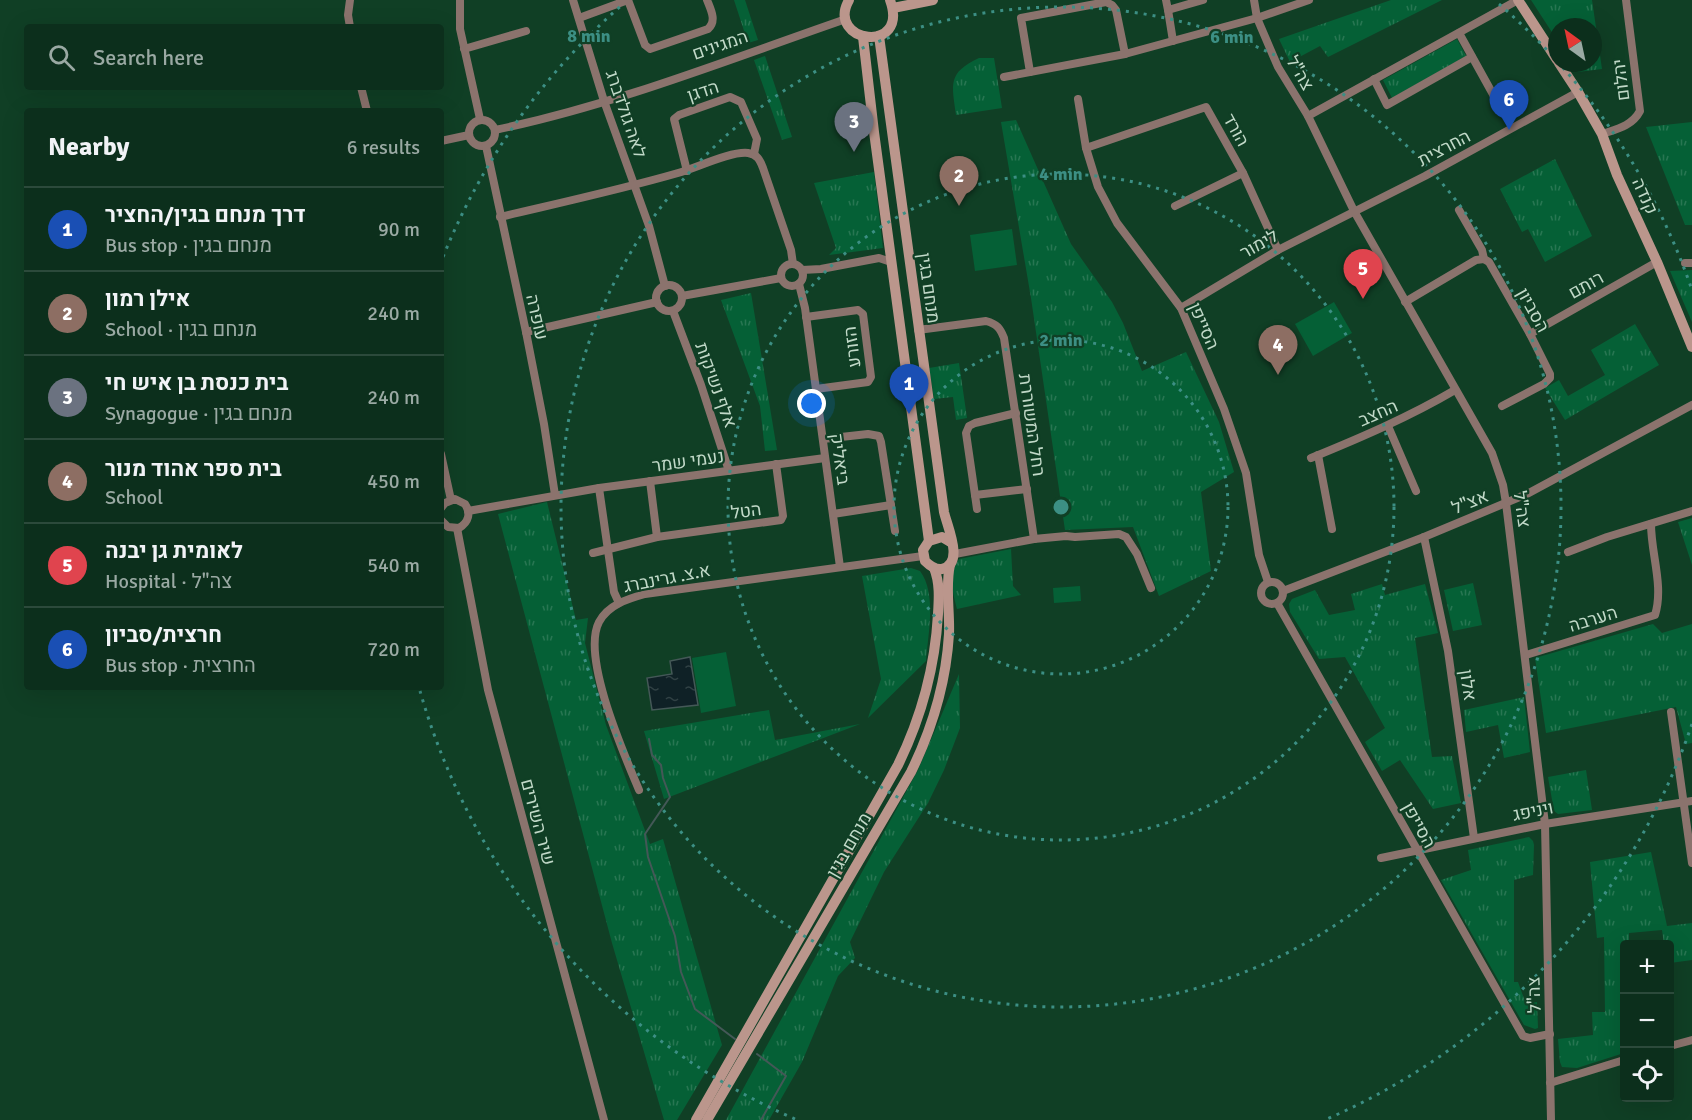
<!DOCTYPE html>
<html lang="en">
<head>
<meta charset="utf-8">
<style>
	:root { --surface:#0c2f1c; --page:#1a3b29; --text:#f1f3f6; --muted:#9aa9a3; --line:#2c4a3b; --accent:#8bbbb9 }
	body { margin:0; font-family:Signika,Heebo,sans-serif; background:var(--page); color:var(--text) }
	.controls { position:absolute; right:18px; bottom:18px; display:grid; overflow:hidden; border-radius:6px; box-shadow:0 6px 24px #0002 }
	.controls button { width:54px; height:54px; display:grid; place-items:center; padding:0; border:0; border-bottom:2px solid var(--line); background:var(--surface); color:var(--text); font:30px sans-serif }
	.compass { position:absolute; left:1548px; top:18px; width:54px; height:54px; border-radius:50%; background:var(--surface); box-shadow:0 6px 24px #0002; rotate:327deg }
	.you { position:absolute; left:812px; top:404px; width:21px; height:21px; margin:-15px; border:4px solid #fff; border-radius:50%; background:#1a73e8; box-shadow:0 0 0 9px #1a73e833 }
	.badge { display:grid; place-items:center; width:39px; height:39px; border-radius:50%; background:var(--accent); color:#fff; font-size:20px; font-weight:700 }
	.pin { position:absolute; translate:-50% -50px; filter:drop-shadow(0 2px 3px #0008) }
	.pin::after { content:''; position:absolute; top:32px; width:21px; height:18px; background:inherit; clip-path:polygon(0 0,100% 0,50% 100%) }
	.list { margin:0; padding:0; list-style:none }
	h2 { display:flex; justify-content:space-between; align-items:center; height:78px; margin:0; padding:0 24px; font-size:26px }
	h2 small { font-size:20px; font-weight:400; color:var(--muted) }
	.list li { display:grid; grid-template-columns:39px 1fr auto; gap:18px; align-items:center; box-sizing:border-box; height:84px; padding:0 24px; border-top:2px solid var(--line) }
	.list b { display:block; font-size:22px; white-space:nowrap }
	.list p { margin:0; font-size:20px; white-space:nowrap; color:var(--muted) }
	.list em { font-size:20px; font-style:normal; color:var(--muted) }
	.icon { flex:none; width:33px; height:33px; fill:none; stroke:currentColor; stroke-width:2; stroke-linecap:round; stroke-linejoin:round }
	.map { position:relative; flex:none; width:1692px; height:1120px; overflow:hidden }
	.search { position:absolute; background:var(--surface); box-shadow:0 6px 24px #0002; left:24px; top:24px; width:420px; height:66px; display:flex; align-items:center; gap:15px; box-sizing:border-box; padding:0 21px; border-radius:6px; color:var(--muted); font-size:22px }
	.panel { position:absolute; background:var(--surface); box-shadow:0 6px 24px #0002; left:24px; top:108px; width:420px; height:582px; border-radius:6px }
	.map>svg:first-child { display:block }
	.grass { fill:url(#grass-tufts) }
	.garden { fill:#056036 }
	.water { fill:url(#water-ripples); stroke:#445857; stroke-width:1.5 }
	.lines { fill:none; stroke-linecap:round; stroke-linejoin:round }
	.stream { stroke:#445857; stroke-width:2 }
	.street { stroke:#8b736d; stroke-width:8 }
	.secondary { stroke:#bb968c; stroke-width:10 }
	.ring { fill:none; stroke:#3c8f84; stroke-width:3; stroke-dasharray:3 6 }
	.labels { text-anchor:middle; stroke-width:4.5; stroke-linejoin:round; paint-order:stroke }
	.street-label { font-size:18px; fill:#c1d9c8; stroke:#103f25 }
	.centre { fill:#3c8f84; stroke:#103f25; stroke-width:3 }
	.ring-label { font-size:18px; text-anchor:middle; font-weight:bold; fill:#3c8f84; stroke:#103f25; stroke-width:4.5; stroke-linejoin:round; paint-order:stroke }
</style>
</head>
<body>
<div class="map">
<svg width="1692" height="1120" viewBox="0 0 1692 1120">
	<defs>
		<pattern id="grass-tufts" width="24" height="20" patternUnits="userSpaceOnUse" patternTransform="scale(1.5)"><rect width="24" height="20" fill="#056036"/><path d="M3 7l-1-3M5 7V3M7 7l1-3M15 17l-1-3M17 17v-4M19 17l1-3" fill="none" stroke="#287652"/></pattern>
		<pattern id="water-ripples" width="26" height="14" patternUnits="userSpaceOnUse" patternTransform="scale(1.5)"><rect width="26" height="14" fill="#0f2126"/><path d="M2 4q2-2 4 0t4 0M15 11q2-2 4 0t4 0" fill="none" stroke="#304144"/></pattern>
	</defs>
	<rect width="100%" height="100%" fill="#103f25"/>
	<g class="grass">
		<polygon points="734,0 745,0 758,40 748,43"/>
		<polygon points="1391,0 1442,0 1328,57 1320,46 1290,62 1279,39"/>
		<polygon points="1531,0 1592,0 1602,69 1578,72 1572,63 1593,63 1593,27 1557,27 1557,40"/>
		<polygon points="1457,39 1466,56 1392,98 1383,80"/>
		<polygon points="765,56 792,137 782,140 754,60"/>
		<path d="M979,58H994L1002,108L956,115C952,84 947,73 979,58Z"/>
		<polygon points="1016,120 1071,244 1112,302 1123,323 1142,371 1186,352 1219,422 1234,472 1201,492 1211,571 1159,596 1133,527 1065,530 1031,298 1001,122"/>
		<polygon points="1692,122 1692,225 1685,225 1646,127"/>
		<polygon points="1555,159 1592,236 1545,262 1528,229 1522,232 1500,189"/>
		<polygon points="874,172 883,248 829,255 836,248 814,183"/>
		<polygon points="1692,270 1692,322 1670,271"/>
		<polygon points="751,293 777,450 765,451 760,406 721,300"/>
		<polygon points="1635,324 1659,365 1565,420 1545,388 1559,380 1568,396 1605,375 1591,350"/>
		<polygon points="959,363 967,418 956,420 953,397 934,399 929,368"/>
		<polygon points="547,502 576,620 588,618 585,643 606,725 650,844 663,839 722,1045 677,1120 664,1120 612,943 498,514"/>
		<polygon points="1692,518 1692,565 1678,522"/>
		<path d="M1011,549L1013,586L1021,595L957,609C952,590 948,576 959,559Z"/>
		<path d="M911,568L920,571C937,594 928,634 926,661L868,718L881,679L862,576Z"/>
		<polygon points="1473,583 1482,625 1453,631 1444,590"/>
		<polygon points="1382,584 1385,595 1425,584 1438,633 1415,638 1432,757 1452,756 1461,803 1433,809 1400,760 1382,771 1365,742 1385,728 1345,657 1319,659 1290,612 1289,604 1292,599 1315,590 1329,615 1355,610 1351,594"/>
		<polygon points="1653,624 1662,633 1692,624 1692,743 1686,744 1676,707 1546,733 1535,658"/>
		<polygon points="959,674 960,728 944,770 928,803 884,872 850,942 855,958 838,976 802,1062 769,1120 726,1120 918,770"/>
		<polygon points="1524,697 1530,752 1504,758 1498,725 1466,732 1464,710"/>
		<polygon points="769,710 775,740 860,724 664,799 644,731"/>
		<polygon points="1586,770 1592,810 1558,814 1554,811 1548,777"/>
		<polygon points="1529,837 1533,841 1534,845 1533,875 1514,880 1514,982 1518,982 1526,1004 1537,1002 1538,1028 1535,1029 1524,1025 1441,880 1471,870 1468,850"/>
		<polygon points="1651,852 1667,926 1692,923 1692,960 1670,963 1670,944 1664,944 1662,930 1629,933 1629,944 1624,944 1624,1053 1577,1068 1562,1067 1560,1062 1558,1039 1593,1035 1592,1012 1605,1012 1604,937 1597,938 1590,862"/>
	</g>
	<g class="garden">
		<polygon points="1012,229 1017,265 975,271 970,235"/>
		<polygon points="1334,302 1352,333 1313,356 1295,324"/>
		<polygon points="1080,586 1081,601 1054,603 1053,588"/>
		<polygon points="726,652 736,706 701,713 692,658"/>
	</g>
	<polygon class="water" points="690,657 698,705 652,710 647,678 672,674 670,661"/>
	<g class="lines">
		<g class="stream">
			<polyline points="649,739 652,755 661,765 663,778 670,797 645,834 648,857 675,936 681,972 695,1009 735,1039"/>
			<polyline points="757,1054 786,1076 761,1120"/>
		</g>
		<g class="street">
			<polyline points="350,0 348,15 350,27"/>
			<polyline points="460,0 460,29 480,119"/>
			<polyline points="573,0 604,101 649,226 665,286"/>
			<path d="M628,0L645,45L650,49L708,29C717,21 711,10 707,0"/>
			<polyline points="1166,0 1168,10 1203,0"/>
			<polyline points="1254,0 1257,18 1278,67 1308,116 1354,211 1492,453 1503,485 1506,503 1545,824 1551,1120"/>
			<polyline points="1168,10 1173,41"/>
			<polyline points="579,18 628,0"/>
			<polyline points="1459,33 1495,98"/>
			<polyline points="464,49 526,31"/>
			<polyline points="1030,72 1021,18 1106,2 1112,5 1116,10 1125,54"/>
			<polyline points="1004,77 1125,54 1257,18 1309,0"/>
			<polyline points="1374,79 1387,105 1472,57"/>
			<polyline points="361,87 367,111"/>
			<polyline points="1078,99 1086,148 1098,187 1117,223 1181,308 1224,409 1246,473 1259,555 1268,582"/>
			<polyline points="1308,116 1518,0"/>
			<circle cx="482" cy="133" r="13"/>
			<path d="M495,130C615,105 730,59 846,19"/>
			<path d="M1602,134C1617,129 1632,126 1640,111L1626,0"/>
			<polyline points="441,141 469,135"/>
			<polyline points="486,146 526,332 544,424 555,495"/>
			<polyline points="1086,148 1206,107 1243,173 1278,250"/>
			<polyline points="687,171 674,119 679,115 730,97 741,102 757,139 754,154"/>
			<polyline points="1175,206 1243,173"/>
			<polyline points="1459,210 1482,250 1484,259 1489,262 1530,334 1550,374 1550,378 1544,384 1502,406"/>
			<path d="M500,217C559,203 619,190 678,173C696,168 731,151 748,153C757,154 760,160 763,168L791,250L793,264"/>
			<polyline points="1685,263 1692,263"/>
			<circle cx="792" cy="275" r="11"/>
			<polyline points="802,270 821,269 879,258 891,262"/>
			<polyline points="799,284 805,308 840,567"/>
			<circle cx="669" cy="298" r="13"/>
			<polyline points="682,296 781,278"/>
			<polyline points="1405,302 1476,260 1484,259"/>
			<polyline points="1181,308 1278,250 1425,176 1578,92"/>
			<polyline points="673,311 701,385 729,471"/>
			<polyline points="806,317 858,310 863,314 871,377 868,382 816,389"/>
			<path d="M918,330L986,321C997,324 1000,328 1004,338L1034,539"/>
			<polyline points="526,332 657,302"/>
			<polyline points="1530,334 1657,262"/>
			<polyline points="1388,426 1416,491"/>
			<polyline points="823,439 868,434 879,436 881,442 895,531"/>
			<polyline points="441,454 451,500"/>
			<polyline points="1318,455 1332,529"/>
			<path d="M1311,458C1360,438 1409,417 1455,390"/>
			<polyline points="650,481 657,537"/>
			<polyline points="599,488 614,592 619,603"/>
			<polyline points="975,495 1027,489"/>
			<path d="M441,508L445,503L455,499L465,504C471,513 469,522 459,528L448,527L441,520"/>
			<polyline points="977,509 966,433 969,426 975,423 1016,413"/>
			<polyline points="468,511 599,488 825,458"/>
			<polyline points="833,514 891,505"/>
			<polyline points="457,528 488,690 604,1120"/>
			<polyline points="1424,537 1448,651 1474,838"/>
			<polyline points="1568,552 1607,537 1692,511"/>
			<polyline points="593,553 657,537 781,520 783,516 776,464"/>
			<polyline points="955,554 1034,539 1066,536 1075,537 1119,534 1126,537 1137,554 1151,588"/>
			<circle cx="1272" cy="593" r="11"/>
			<polyline points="1283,591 1424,537 1527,494 1692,405"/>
			<polyline points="1277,603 1523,1036 1530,1038 1550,1034"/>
			<path d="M1526,655L1655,615C1664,586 1651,554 1651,524"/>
			<polyline points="1671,712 1692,863"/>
			<path d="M639,790C624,754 581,657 599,622C608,605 627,599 645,594L923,556"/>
			<polyline points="1381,858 1545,824 1692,801"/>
			<polyline points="1670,1046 1692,1040"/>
			<polyline points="1550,1083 1624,1060"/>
		</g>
		<g class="secondary">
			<path d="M849,0C825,43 910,55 890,0"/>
			<polyline points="1518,0 1557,60"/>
			<polyline points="893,8 933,0"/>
			<path d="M879,36L944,512C947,526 965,564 942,569C935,570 930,566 925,561L923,550L929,541L942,537L952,543"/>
			<polyline points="863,37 874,132 929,541"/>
			<polyline points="1559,63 1578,92 1602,134 1617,175 1657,262 1692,347"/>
			<path d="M696,1120L898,765C922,716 935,668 938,614C939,598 940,583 934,568"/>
			<path d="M707,1120L911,772C933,727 946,684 949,634C950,611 945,587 950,565"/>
		</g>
	</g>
	<g class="ring">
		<circle cx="1061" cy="507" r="167"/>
		<circle cx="1061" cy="507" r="333"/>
		<circle cx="1061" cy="507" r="500"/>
		<path d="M1692 724A667 667 0 0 1 1327 1119M795 1119A667 667 0 0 1 420 691M443 257A667 667 0 0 1 623 4M1499 4A667 667 0 0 1 1692 290"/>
	</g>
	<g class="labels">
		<g class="street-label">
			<text transform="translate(720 45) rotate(-19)" y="6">המגינים</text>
			<text transform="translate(1300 73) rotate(60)" y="6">צה"ל</text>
			<text transform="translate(1621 80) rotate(-97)" y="6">יהלום</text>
			<text transform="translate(703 91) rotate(-18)" y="6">הדגן</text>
			<text transform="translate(626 114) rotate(71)" y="6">לאה גולדברג</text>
			<text transform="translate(1236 130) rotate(61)" y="6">הורד</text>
			<text transform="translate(1444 148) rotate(-28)" y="6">החרצית</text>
			<text transform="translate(1645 196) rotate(66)" y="6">קנדה</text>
			<text transform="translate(1259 244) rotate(-30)" y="6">לימור</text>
			<text transform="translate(1586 285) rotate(-29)" y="6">רותם</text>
			<text transform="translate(929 288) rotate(82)" y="6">מנחם בגין</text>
			<text transform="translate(1533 310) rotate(61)" y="6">הסביון</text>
			<text transform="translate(537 317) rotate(77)" y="6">עופרה</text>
			<text transform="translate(1204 326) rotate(66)" y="6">הסייפן</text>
			<text transform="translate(852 347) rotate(-97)" y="6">הזורע</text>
			<text transform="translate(716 385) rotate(70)" y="6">אלף נשיקות</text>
			<text transform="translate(1378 413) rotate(-24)" y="6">החצב</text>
			<text transform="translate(1032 425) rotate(82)" y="6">רחל המשוררת</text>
			<text transform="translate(840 459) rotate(82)" y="6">ביאליק</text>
			<text transform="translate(688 461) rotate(-8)" y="6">נעמי שמר</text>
			<text transform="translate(1470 502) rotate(-22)" y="6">אצ"ל</text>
			<text transform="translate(1522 509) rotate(82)" y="6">צה"ל</text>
			<text transform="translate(746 511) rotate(-7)" y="6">הטל</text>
			<text transform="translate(667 578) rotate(-11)" y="6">א.צ. גרינברג</text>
			<text transform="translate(1593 619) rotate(-17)" y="6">הערבה</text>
			<text transform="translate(1468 685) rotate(82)" y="6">אלון</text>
			<text transform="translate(1533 811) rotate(-11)" y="6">ויניפג</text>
			<text transform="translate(538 822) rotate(75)" y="6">שיר השירים</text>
			<text transform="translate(1419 825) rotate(61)" y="6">הסייפן</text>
			<text transform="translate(849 845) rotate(-60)" y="6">מנחם בגין</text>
			<text transform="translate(1534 995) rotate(-92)" y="6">צה"ל</text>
		</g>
	</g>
	<circle cx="1061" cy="507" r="9" class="centre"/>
	<g class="ring-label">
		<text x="589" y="42">8 min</text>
		<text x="1232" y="43">6 min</text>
		<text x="1061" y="180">4 min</text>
		<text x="1061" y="346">2 min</text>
	</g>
</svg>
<div class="controls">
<button>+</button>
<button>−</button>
<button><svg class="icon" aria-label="locate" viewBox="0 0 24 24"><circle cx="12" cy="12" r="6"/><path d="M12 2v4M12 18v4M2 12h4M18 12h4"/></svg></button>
</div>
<svg class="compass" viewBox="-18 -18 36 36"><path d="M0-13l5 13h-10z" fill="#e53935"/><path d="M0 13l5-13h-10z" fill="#9aa9a3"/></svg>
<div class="you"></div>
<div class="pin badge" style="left:909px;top:414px;background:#1a4fb4">1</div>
<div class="pin badge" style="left:959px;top:206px;background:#8d6e63">2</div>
<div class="pin badge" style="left:854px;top:152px;background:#6b7280">3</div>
<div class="pin badge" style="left:1278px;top:375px;background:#8d6e63">4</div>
<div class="pin badge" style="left:1363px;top:299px;background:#e0444e">5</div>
<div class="pin badge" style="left:1509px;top:130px;background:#1a4fb4">6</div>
<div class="search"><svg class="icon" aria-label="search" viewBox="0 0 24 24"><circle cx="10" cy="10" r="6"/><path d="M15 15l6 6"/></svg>Search here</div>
<section class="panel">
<h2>Nearby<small>6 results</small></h2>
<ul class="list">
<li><span class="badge" style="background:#1a4fb4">1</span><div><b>דרך מנחם בגין/החציר</b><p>Bus stop · מנחם בגין</p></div><em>90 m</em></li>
<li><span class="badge" style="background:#8d6e63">2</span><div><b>אילן רמון</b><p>School · מנחם בגין</p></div><em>240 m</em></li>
<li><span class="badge" style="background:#6b7280">3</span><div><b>בית כנסת בן איש חי</b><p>Synagogue · מנחם בגין</p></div><em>240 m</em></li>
<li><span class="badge" style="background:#8d6e63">4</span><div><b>בית ספר אהוד מנור</b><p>School</p></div><em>450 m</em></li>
<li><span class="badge" style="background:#e0444e">5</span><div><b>לאומית גן יבנה</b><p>Hospital · צה&quot;ל</p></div><em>540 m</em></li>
<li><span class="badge" style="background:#1a4fb4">6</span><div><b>חרצית/סביון</b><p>Bus stop · החרצית</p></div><em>720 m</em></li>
</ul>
</section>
</div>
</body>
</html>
